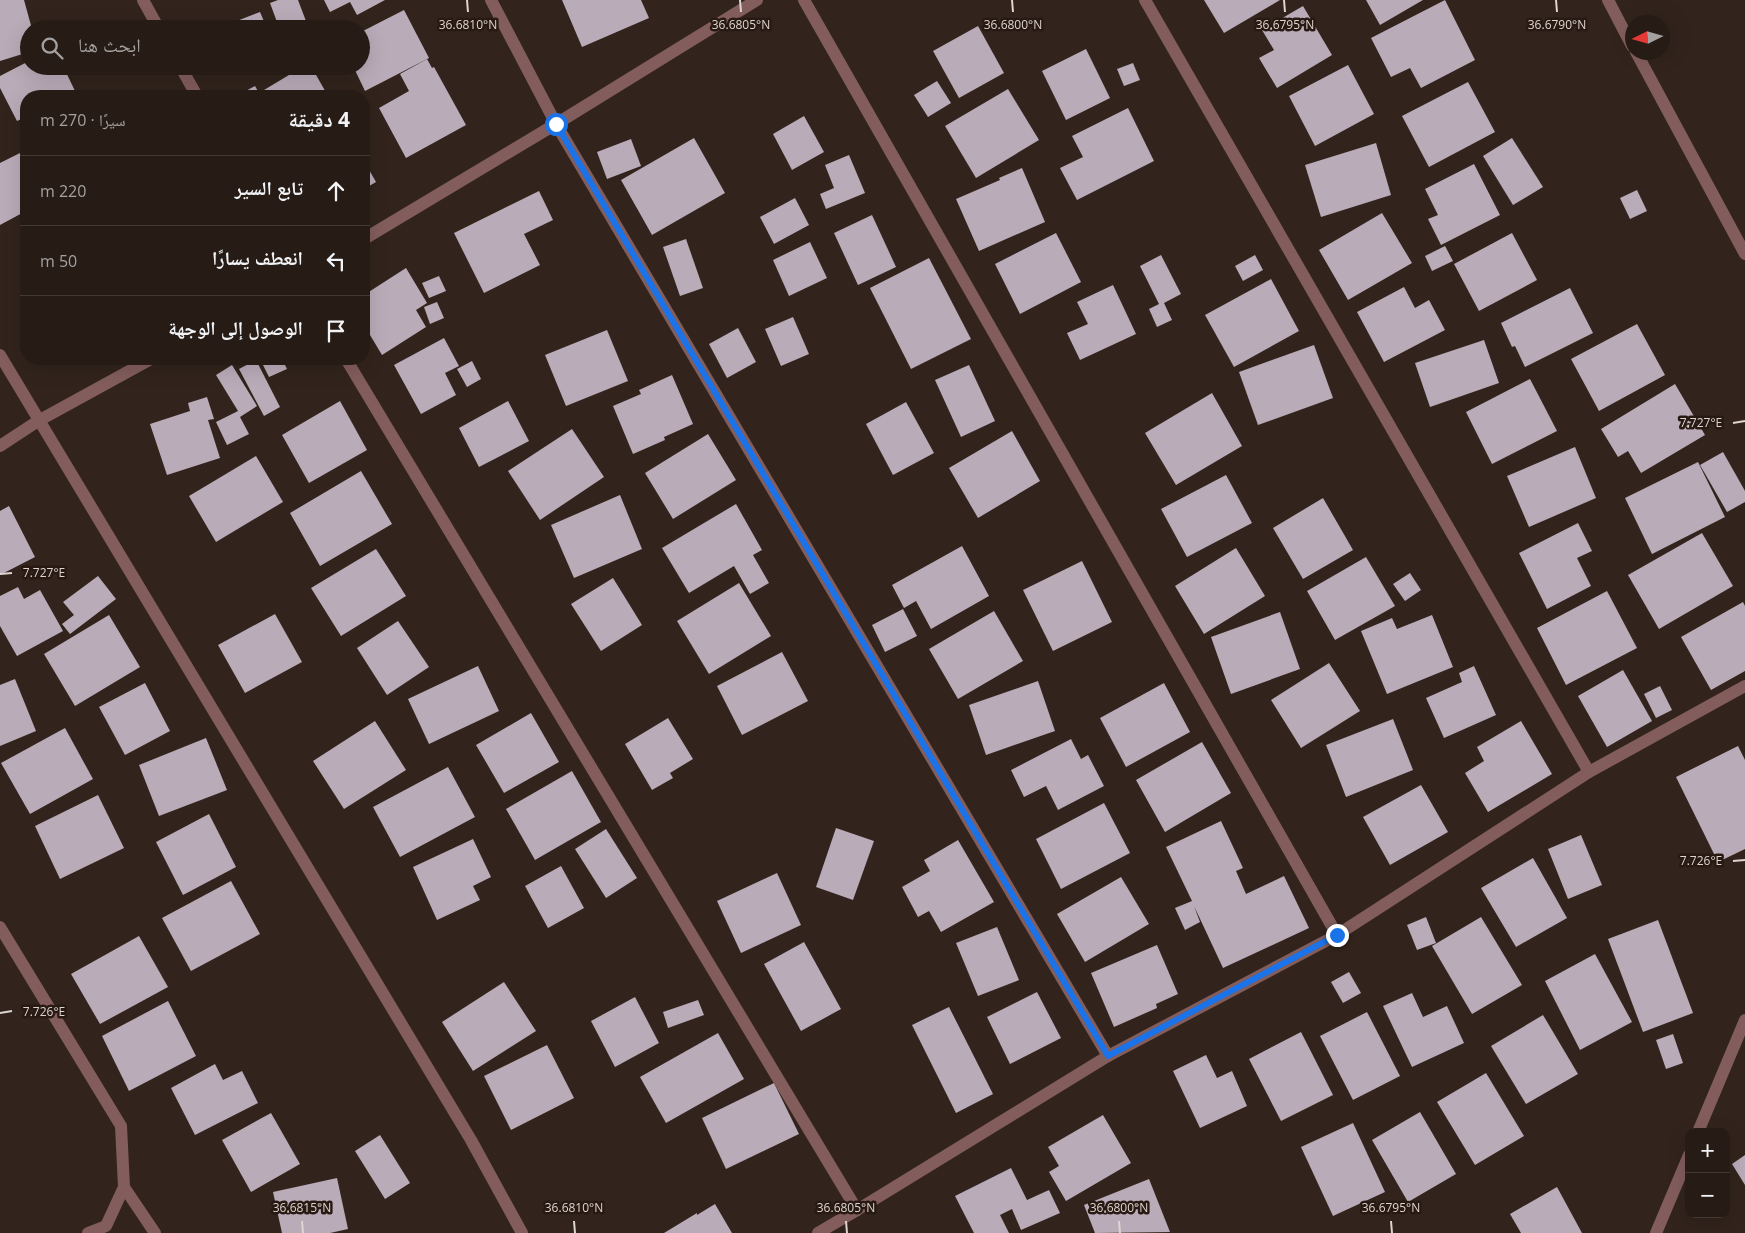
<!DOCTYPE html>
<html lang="ar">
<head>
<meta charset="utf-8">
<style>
	:root { --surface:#261b15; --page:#322822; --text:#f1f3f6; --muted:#a4a1a0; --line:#423934 }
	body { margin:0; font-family:"Open Sans","Noto Naskh Arabic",sans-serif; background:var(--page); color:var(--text); direction:rtl }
	.controls { position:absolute; right:15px; bottom:15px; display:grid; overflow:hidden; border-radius:10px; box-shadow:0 5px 20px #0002 }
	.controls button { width:45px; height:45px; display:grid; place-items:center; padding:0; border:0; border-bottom:1px solid var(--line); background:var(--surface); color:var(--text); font:25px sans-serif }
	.compass { position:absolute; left:1625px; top:15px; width:45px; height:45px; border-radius:50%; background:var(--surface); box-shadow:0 5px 20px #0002; rotate:265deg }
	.stop { position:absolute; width:15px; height:15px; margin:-11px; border:4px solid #1a73e8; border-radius:50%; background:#fff }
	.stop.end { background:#1a73e8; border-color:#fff; box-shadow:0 1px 5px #0008 }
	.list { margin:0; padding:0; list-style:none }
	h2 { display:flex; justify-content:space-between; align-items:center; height:65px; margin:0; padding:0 20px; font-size:21px }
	h2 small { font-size:16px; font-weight:400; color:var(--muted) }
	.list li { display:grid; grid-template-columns:32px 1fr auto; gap:15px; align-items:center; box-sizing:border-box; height:70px; padding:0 20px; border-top:1px solid var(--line) }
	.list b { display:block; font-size:19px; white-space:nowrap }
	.list em { font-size:16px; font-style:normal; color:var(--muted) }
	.icon { flex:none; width:28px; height:28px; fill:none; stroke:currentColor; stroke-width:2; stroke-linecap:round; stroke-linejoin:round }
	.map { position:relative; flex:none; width:1745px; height:1233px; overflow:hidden; direction:ltr }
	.search { position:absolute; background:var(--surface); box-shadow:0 5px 20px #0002; left:20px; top:20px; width:350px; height:55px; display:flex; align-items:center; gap:12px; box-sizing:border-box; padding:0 18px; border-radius:28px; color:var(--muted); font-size:19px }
	.panel { position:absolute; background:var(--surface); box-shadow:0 5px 20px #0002; left:20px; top:90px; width:350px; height:275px; border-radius:20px; direction:rtl }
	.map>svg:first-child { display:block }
	.building { fill:#baabb9 }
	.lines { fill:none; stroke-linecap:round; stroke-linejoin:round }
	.minor { stroke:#825d5c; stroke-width:12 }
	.route { stroke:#1a73e8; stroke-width:6 }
	.ticks { fill:none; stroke:#ded5d0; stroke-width:2 }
	.ticks-label { font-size:12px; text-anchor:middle; fill:#ded5d0; stroke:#281a13; stroke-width:5; stroke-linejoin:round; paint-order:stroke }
</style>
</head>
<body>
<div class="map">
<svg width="1745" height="1233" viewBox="0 0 1745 1233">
	<rect width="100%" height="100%" fill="#32241c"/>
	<g class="building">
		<polygon points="0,0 24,0 32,29 29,29 29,52 0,61"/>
		<polygon points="278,0 298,0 309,29 231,29 229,24 260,12 266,26 277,22 270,3"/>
		<polygon points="324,0 385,0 357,15 350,2 330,12"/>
		<polygon points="562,0 641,0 649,18 582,47"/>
		<polygon points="1204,0 1280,0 1224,33"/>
		<polygon points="1366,0 1423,0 1380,25"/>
		<polygon points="1445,0 1475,60 1421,88 1410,68 1391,77 1371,38"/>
		<polygon points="1303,6 1332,55 1277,88 1259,58 1274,50 1262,30"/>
		<polygon points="404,10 429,58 365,91 353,66 361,66 361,32"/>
		<polygon points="978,26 1004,73 959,98 933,51"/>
		<polygon points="1086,49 1110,98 1066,120 1042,71"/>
		<polygon points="427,59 432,68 434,67 466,125 406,158 379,108 409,91 400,74"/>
		<polygon points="29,61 29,66 63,66 75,91 65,96 26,96 26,117 17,121 0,88 0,76"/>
		<polygon points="1133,63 1140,80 1124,86 1117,69"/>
		<polygon points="1348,65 1374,114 1315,146 1289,96"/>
		<polygon points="246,66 265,66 248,73"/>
		<polygon points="304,66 311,66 328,96 238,95 255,86 259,93"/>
		<polygon points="937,81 951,103 928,117 914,95"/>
		<polygon points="1468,82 1495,132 1429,167 1402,116"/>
		<polygon points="1008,89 1039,140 976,178 945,126"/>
		<polygon points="1128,108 1154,161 1077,200 1060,168 1083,157 1072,136"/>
		<polygon points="804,116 824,152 792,170 773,134"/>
		<polygon points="694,138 725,193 652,235 621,180"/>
		<polygon points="1512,138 1543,187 1513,205 1483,156"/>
		<polygon points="631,139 641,166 607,179 597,152"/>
		<polygon points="1376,143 1391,195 1321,217 1305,165"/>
		<polygon points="26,150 26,211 0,225 0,163"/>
		<polygon points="849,155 865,193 826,209 820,194 834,188 825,165"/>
		<polygon points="364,161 376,182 364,189"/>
		<polygon points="1474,164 1500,215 1441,245 1428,219 1438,215 1425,189"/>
		<polygon points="1022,168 1045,222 979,251 956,199 1000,180 999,178"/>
		<polygon points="1637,190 1647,211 1630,219 1620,198"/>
		<polygon points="539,191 553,220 524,234 540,265 484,293 454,233"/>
		<polygon points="795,198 809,225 774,244 760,217"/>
		<polygon points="1382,213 1412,263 1348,300 1319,250"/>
		<polygon points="872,215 896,267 858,285 834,233"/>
		<polygon points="26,231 26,247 20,234"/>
		<polygon points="1056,233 1081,282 1020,314 995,264"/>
		<polygon points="1512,233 1537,280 1479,311 1454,264"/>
		<polygon points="686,239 703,288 680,296 663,247"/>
		<polygon points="810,242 827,278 789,296 773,260"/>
		<polygon points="1445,246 1453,261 1432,271 1425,256"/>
		<polygon points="1161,255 1181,294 1164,303 1172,320 1157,327 1149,309 1159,304 1140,266"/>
		<polygon points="1255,255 1263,270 1243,281 1235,266"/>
		<polygon points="929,258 971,339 911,369 870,288"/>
		<polygon points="406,268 427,303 416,310 426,327 382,355 364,325 364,295"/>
		<polygon points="439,276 446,291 429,298 422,283"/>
		<polygon points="1271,279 1299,331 1234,367 1205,315"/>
		<polygon points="1113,285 1136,334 1080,360 1067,333 1088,324 1077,302"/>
		<polygon points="1404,287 1415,308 1429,300 1445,330 1384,362 1357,312"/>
		<polygon points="1570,288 1593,333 1525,367 1515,346 1512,347 1501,323"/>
		<polygon points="437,302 444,318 430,324 424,307"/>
		<polygon points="793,317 809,354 781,366 765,329"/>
		<polygon points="1637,324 1665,375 1599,411 1571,359"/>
		<polygon points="738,328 756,362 727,378 709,344"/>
		<polygon points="607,330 628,381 566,406 545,355"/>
		<polygon points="444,338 459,366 445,373 456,395 421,414 394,365"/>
		<polygon points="1484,340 1499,383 1430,407 1415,363"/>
		<polygon points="1314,345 1333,398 1258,425 1239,372"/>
		<polygon points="260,359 282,359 287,369 269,377"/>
		<polygon points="256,360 280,407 264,416 239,369"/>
		<polygon points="472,361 481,379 467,387 457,369"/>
		<polygon points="232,365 257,406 240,417 249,434 227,445 216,422 238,411 216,375"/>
		<polygon points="969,365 995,421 961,437 935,380"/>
		<polygon points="672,375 693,424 664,437 665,440 633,454 613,406 641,394 639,390"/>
		<polygon points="1530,379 1557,431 1492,464 1466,412"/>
		<polygon points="1675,384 1705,435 1641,473 1628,451 1618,457 1601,429"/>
		<polygon points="1212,393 1242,446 1176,485 1145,433"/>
		<polygon points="207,397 214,419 208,420 220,458 167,475 150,424 190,411 188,403"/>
		<polygon points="340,401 367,450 309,483 282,435"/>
		<polygon points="508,401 529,441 479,467 459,428"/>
		<polygon points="906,402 934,453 893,475 866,424"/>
		<polygon points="572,429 604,477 540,520 508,471"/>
		<polygon points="1012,431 1040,481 978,518 949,468"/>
		<polygon points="708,434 736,480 673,519 645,473"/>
		<polygon points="1575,447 1596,498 1529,527 1507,476"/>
		<polygon points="1723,452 1745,491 1745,502 1727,512 1700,465"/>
		<polygon points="256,456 283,502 216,542 189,496"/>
		<polygon points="1698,462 1725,517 1652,554 1625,498"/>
		<polygon points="361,471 392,524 320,566 290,513"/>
		<polygon points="1226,475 1252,523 1187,557 1161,509"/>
		<polygon points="620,495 642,549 574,578 551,525"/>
		<polygon points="1323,498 1353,550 1303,579 1273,528"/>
		<polygon points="736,504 762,550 753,555 769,583 750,594 734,566 689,593 662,548"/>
		<polygon points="9,506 35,557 0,575 0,511"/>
		<polygon points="1578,523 1592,551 1577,558 1591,586 1547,609 1519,553"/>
		<polygon points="1702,533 1733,586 1659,629 1628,575"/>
		<polygon points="962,546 989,596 931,629 916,601 904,608 892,585"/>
		<polygon points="1236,548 1265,596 1204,634 1175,586"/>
		<polygon points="376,549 406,596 341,636 311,588"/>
		<polygon points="1366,557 1395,606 1335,640 1307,591"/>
		<polygon points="1082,561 1112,622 1053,651 1023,590"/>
		<polygon points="1410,573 1421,590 1405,601 1393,584"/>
		<polygon points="98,576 116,599 70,634 62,624 74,615 63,602"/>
		<polygon points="613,578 642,625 601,651 571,604"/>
		<polygon points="739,583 771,636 709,674 677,621"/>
		<polygon points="18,587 24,599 40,590 63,631 17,656 0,626 0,596"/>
		<polygon points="1607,591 1637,648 1566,685 1537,628"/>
		<polygon points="1743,602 1745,606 1745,671 1711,690 1681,637"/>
		<polygon points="903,609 917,636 885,652 872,625"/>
		<polygon points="994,611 1023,661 958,699 929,649"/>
		<polygon points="1280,612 1300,669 1231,694 1211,637"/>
		<polygon points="275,614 302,662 245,693 218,645"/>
		<polygon points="109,615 140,667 75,706 44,654"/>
		<polygon points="1432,615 1453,667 1387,694 1361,631 1392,618 1397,629"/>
		<polygon points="398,621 429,667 387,695 357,648"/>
		<polygon points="782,652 808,701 742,735 717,686"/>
		<polygon points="1329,663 1360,711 1301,748 1271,700"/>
		<polygon points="478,666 499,711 429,744 408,699"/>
		<polygon points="1474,666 1496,715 1444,738 1426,698 1462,682 1459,673"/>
		<polygon points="1623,670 1652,721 1607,747 1578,696"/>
		<polygon points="15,679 36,731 0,746 0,685"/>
		<polygon points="1038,681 1055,731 986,755 969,705"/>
		<polygon points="145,683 170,731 125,755 99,707"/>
		<polygon points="1164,683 1190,732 1126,767 1100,718"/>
		<polygon points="1660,686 1672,710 1656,718 1644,694"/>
		<polygon points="531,713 559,762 504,793 476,745"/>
		<polygon points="668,718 693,759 670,773 673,778 652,790 625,744"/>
		<polygon points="1393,719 1413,770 1346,797 1326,745"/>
		<polygon points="375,721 406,770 344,809 313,761"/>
		<polygon points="1521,721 1552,774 1488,812 1465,773 1484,761 1477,747"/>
		<polygon points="65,728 93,779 30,814 1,763"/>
		<polygon points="206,738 227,790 159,816 139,765"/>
		<polygon points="1071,739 1081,759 1088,755 1104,786 1058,810 1046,786 1024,797 1011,770"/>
		<polygon points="1202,742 1231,793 1165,832 1136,780"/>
		<polygon points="1738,746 1745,760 1745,849 1718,862 1676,777"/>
		<polygon points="448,767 475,817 400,857 373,807"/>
		<polygon points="572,771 601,822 535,860 506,809"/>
		<polygon points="1421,785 1448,832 1390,865 1363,817"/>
		<polygon points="98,795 124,848 60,879 35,826"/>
		<polygon points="1104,803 1130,853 1061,889 1036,839"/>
		<polygon points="209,814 236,867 183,895 156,842"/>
		<polygon points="1221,821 1243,868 1236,871 1246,894 1284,876 1309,928 1223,968 1194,906 1200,922 1185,930 1175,908 1192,901 1166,847"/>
		<polygon points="836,828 874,841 853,900 816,887"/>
		<polygon points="606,829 637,878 606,898 575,849"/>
		<polygon points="1581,835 1602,885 1568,899 1548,849"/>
		<polygon points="473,839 491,877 473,886 480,900 437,920 413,867"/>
		<polygon points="958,840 994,902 941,932 929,911 918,917 902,887 930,871 924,860"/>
		<polygon points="1533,858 1567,918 1516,947 1481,888"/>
		<polygon points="561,866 584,908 548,928 525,886"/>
		<polygon points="777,873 801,925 741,953 717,901"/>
		<polygon points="1121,877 1149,924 1085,962 1057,914"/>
		<polygon points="231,881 260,934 191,971 162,918"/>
		<polygon points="1426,917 1436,943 1417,950 1407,925"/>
		<polygon points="1481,917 1522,985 1472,1014 1432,946"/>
		<polygon points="1658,920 1693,1013 1643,1032 1608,939"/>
		<polygon points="997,927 1019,980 978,996 956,943"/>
		<polygon points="139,936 168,987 100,1024 71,974"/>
		<polygon points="804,942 841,1009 801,1031 764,964"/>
		<polygon points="1157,945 1178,994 1156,1004 1157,1008 1114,1027 1091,973"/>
		<polygon points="1595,954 1632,1022 1580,1050 1545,981"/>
		<polygon points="1349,972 1361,993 1343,1003 1331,982"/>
		<polygon points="504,982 536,1031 473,1071 442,1022"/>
		<polygon points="1037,992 1061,1038 1010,1064 987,1017"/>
		<polygon points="1412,993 1423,1017 1447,1006 1464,1043 1412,1067 1383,1006"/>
		<polygon points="635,997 659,1043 615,1067 591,1021"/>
		<polygon points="698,1000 704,1015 668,1028 663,1012"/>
		<polygon points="168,1001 196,1056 129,1091 102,1036"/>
		<polygon points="949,1007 993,1094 956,1113 912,1025"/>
		<polygon points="1367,1012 1400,1076 1353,1100 1320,1036"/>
		<polygon points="1543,1015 1578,1074 1526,1104 1491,1046"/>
		<polygon points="1301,1032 1333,1095 1281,1121 1249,1059"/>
		<polygon points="718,1033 744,1079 666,1123 640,1077"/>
		<polygon points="1673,1034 1683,1063 1666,1069 1656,1040"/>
		<polygon points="547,1045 574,1098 511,1130 484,1076"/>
		<polygon points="1206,1055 1217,1078 1232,1071 1247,1106 1200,1128 1173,1071"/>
		<polygon points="215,1064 223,1080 242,1071 258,1103 195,1135 171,1088"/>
		<polygon points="1486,1073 1524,1136 1475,1165 1437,1102"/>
		<polygon points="774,1083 799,1134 726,1169 702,1118"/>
		<polygon points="1420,1112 1456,1174 1408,1202 1372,1140"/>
		<polygon points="271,1113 300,1164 251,1192 222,1140"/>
		<polygon points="1103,1115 1131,1163 1066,1201 1049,1172 1059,1166 1048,1147"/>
		<polygon points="1353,1123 1385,1192 1333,1216 1301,1147"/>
		<polygon points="380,1135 410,1183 385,1199 355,1151"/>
		<polygon points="1745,1155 1745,1185 1732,1164"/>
		<polygon points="1011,1168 1027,1200 1049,1190 1060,1213 1021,1230 1012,1209 1000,1215 1009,1233 974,1233 955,1196"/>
		<polygon points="337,1178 348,1229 330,1233 282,1233 273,1192"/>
		<polygon points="1149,1179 1170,1232 1095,1233 1084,1205"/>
		<polygon points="1557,1187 1582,1233 1521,1233 1510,1214"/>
		<polygon points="715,1204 732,1233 664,1233 697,1213 697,1215"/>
	</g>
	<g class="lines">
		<g class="minor">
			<polyline points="143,0 159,29"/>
			<polyline points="491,0 556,124 1108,1056"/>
			<polyline points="804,0 1337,935"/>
			<polyline points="1145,0 1589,772"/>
			<polyline points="1608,0 1632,46"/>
			<polyline points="1636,52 1745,254"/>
			<polyline points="180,66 197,96"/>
			<polyline points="364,239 556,124 757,0"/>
			<polyline points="0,355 471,1140 522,1233"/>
			<polyline points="346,359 857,1210 1108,1056 1337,935 1589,772 1745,686"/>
			<polyline points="0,446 38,421 151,359"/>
			<polyline points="0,927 121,1126 124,1187 106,1226 88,1233"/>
			<polyline points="1698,1132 1745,1020"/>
			<polyline points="124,1187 155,1233"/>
			<polyline points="818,1233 857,1210"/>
			<polyline points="1656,1233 1689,1155"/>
		</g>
	</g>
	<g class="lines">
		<polyline class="route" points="556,124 1108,1056 1337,935"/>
	</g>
	<path class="ticks" d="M467,0L468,12M740,0L741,12M1012,0L1013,12M1284,0L1285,12M1556,0L1557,12M1733,423L1745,421M0,574L12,573M1733,861L1745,860M0,1013L12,1011M302,1221L303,1233M574,1221L575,1233M846,1221L847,1233M1119,1221L1120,1233M1391,1221L1392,1233"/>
	<g class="ticks-label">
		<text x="468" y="29">36.6810°N</text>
		<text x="741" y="29">36.6805°N</text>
		<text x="1013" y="29">36.6800°N</text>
		<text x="1285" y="29">36.6795°N</text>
		<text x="1557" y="29">36.6790°N</text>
		<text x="1701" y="427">7.727°E</text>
		<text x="44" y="577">7.727°E</text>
		<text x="1701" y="865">7.726°E</text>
		<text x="44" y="1016">7.726°E</text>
		<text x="302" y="1212">36.6815°N</text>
		<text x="574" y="1212">36.6810°N</text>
		<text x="846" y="1212">36.6805°N</text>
		<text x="1119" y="1212">36.6800°N</text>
		<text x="1391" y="1212">36.6795°N</text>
	</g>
</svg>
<div class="controls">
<button>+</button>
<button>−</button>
</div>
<svg class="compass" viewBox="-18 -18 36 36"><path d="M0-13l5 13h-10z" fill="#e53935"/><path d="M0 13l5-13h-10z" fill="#a4a1a0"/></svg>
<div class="stop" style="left:556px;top:124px"></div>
<div class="stop end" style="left:1337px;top:935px"></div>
<div class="search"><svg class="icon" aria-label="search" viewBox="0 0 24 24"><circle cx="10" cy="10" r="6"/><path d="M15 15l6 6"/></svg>ابحث هنا</div>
<section class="panel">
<h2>4 دقيقة<small>سيرًا · 270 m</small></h2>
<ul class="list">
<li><svg class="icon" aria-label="ahead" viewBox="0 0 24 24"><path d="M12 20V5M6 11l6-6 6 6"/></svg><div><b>تابع السير</b></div><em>220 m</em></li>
<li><svg class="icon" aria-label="left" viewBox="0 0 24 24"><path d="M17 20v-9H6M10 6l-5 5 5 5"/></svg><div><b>انعطف يسارًا</b></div><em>50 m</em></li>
<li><svg class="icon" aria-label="arrive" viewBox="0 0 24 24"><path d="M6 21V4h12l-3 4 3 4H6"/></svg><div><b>الوصول إلى الوجهة</b></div></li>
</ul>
</section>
</div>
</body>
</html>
